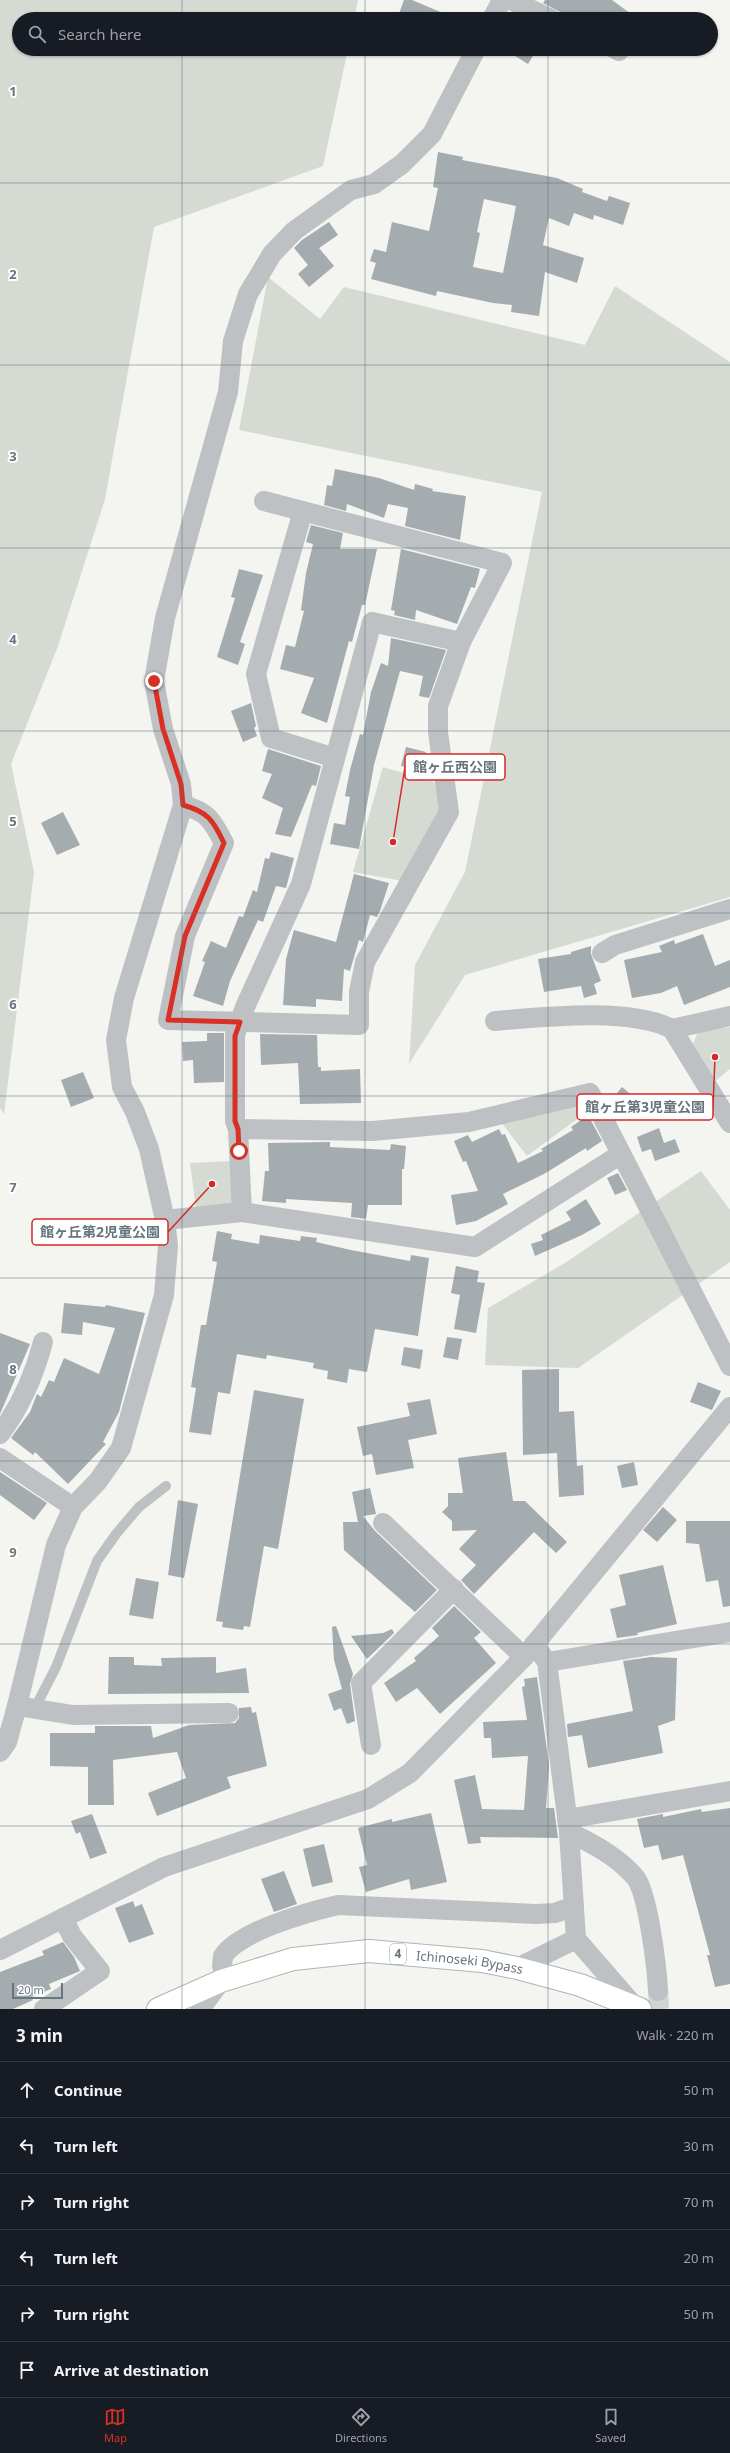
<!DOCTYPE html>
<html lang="en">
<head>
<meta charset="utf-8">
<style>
	:root { --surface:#171b24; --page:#242831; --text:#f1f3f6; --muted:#9ea1a6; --line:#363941; --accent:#d93025 }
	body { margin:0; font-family:"Noto Sans","Noto Sans JP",sans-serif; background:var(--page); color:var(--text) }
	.scale { position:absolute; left:12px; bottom:10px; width:51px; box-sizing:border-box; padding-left:4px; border:2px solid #66757e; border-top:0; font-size:11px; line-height:14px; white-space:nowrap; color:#66757e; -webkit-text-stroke:3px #fff; paint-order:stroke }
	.stop { position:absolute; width:12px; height:12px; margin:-9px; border:3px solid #d93025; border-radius:50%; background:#fff }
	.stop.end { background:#d93025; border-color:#fff; box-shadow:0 1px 4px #0008 }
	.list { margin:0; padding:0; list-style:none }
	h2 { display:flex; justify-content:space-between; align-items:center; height:52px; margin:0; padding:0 16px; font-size:17px }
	h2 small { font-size:13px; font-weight:400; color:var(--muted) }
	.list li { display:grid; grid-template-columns:26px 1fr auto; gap:12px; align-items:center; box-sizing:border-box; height:56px; padding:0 16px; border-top:1px solid var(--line) }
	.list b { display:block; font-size:15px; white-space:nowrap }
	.list em { font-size:13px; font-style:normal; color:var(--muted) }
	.icon { flex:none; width:22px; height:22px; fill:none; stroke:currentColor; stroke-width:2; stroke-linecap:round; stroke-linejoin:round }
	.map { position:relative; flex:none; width:730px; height:2009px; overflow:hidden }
	.search { position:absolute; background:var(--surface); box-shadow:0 1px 3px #0004; left:12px; right:12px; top:12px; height:44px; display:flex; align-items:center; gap:10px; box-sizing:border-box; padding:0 14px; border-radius:22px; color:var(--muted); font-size:15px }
	.sheet { height:388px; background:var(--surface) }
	nav { display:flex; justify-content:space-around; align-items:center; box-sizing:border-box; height:56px; border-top:1px solid var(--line); background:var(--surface); font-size:11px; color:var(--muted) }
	nav a { display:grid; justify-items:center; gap:2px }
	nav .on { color:var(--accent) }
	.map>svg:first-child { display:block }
	.green { fill:#d5dad2 }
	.building { fill:#a4acb0; fill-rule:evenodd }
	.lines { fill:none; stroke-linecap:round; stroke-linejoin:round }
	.street-tunnel { stroke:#d0d4d4; stroke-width:20; stroke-dasharray:20 10; stroke-linecap:butt }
	.highway-casing { stroke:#b0b4b6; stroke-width:24 }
	.lane { stroke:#bdc1c4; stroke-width:10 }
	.street { stroke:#bdc1c4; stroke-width:20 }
	.highway { stroke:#fff; stroke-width:22 }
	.route { stroke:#d93025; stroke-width:5 }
	.grid { fill:none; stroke:#66757e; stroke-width:1; stroke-opacity:0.55 }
	.labels { text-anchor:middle; stroke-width:4; stroke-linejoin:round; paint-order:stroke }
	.shield { fill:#fff; stroke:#949ea5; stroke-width:1 }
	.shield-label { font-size:12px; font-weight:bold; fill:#66757e }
	.street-label { font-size:13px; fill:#66757e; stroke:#fff }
	.grid-label { font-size:13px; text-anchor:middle; font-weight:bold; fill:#66757e; stroke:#fff; stroke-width:4; stroke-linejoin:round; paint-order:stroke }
	.leader { fill:none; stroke:#d62828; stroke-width:1.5 }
	.callout-dot { fill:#d62828; stroke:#fff; stroke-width:1.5 }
	.callout { fill:#fff; stroke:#d62828; stroke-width:1.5 }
	.callout-label { font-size:14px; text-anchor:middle; font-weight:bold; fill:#66757e }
</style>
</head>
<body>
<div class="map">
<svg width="730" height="2009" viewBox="0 0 730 2009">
	<rect width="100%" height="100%" fill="#f4f4f0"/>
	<g class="green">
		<polygon points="0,0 358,0 354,19 19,19 19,49 348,49 323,166 154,227 105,499 58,646 11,764 34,872 4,1114 0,1108"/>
		<polygon points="268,277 320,319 344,287 585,345 615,286 730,362 730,897 465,975 409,1064 415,965 465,872 542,492 239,430"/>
		<polygon points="383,767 434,782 441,813 403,881 353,872"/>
		<polygon points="730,1027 730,1069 715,1081 692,1046 698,1032"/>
		<polygon points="584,1103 588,1111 527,1156 501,1122"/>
		<polygon points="231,1161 232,1206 196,1209 190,1163"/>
		<polygon points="701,1171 730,1210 730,1262 578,1368 485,1365 488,1308 565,1263"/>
	</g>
	<g class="building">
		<polygon points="404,0 412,0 457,19 397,19"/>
		<polygon points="545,0 612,0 638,19 562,19 560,12 543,3"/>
		<polygon points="504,49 537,49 528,64"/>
		<path d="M438,152L463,157L462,160L557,178L583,189L582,192L607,201L609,196L630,203L623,225L594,215L593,220L574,213L569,226L549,218L543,245L584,258L577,283L545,272L539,316L511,312L512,305L493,303L437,291L436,296L371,279L376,263L370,261L374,249L386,252L392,222L429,231L438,188L433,187ZM484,199L516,206L503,273L473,267L480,233L477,232Z"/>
		<polygon points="329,222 338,235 319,248 334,266 309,287 298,274 308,265 294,248 302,240"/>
		<polygon points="335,469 379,478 414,490 415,484 433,489 432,491 466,496 460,540 405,526 408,508 388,504 384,518 347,504 346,511 324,505 327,485 332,486"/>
		<polygon points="311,525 343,533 340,549 377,549 365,605 362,605 352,642 349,641 327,723 301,713 314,678 280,669 286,645 295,647 304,611 301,610 306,573 313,544 306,542"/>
		<polygon points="401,549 480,569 475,588 471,587 457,624 416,610 415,620 394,615 395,611 391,610"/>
		<polygon points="239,569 263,575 240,642 245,644 238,665 217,657 235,598 231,597"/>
		<polygon points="391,638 446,650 445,653 429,698 419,696 423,676 400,671 374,765 359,849 330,844 334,823 345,825 350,797 345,796 350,770 360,734 363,735 371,692 381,663 388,666"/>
		<polygon points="251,703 256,726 254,728 257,736 243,742 231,711"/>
		<polygon points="406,747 426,752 421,771 401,766"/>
		<polygon points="268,749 321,766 316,786 312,785 291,837 275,834 283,808 262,798 272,774 262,771"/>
		<polygon points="63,812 80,845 57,855 41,823"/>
		<polygon points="271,852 294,858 286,888 276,886 263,922 258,920 230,981 223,1006 193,996 205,962 202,961 211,941 226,948 239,916 243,917 253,890 257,892 265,858 269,859"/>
		<polygon points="354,874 389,883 380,911 377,917 370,915 363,942 359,940 350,971 344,969 342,1001 316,999 316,1007 283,1005 286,959 294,930 336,942"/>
		<polygon points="703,934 715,966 730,960 730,987 684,1005 677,986 661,993 632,998 624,960 662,952 659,946 674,940 675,944"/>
		<polygon points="591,946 591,954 601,981 594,984 597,994 584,998 581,986 544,992 538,959 571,954 571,952"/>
		<polygon points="207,1033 224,1033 224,1082 194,1083 193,1060 183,1061 182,1042 207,1041"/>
		<polygon points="260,1034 317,1035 318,1067 321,1067 321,1071 360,1069 361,1103 300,1104 298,1063 261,1065"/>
		<polygon points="83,1072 94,1098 71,1107 61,1080"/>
		<polygon points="622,1087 642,1104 628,1120 609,1103"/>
		<polygon points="588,1115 602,1141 587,1151 586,1148 544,1174 503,1194 508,1204 476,1221 456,1225 451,1195 478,1191 466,1161 463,1162 454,1141 468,1135 472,1142 499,1129 502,1135 505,1134 518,1163 543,1151 541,1149 573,1130 571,1127"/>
		<polygon points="659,1128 664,1143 675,1139 680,1152 655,1161 651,1149 642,1152 637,1137"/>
		<polygon points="330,1142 330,1147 390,1150 391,1144 406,1146 404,1169 402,1169 402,1205 368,1205 366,1219 351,1217 352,1203 286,1199 286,1203 262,1201 265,1171 269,1171 268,1143"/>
		<polygon points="618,1173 627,1190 615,1195 607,1178"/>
		<polygon points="586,1199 601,1224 582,1235 535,1256 531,1244 543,1240 541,1235 571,1220 566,1212"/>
		<polygon points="217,1231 232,1234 231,1239 259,1244 260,1235 300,1241 301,1236 317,1238 316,1242 351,1250 410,1261 411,1255 429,1258 418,1336 375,1329 367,1372 349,1369 347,1383 327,1379 328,1371 313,1368 314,1363 267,1355 266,1359 237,1354 230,1394 218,1392 211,1435 189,1432 196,1388 191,1387 201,1325 206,1325 217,1262 212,1261"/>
		<polygon points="456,1266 479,1271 477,1282 485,1283 476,1333 454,1329 460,1295 451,1293"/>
		<polygon points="64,1303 105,1307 106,1305 145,1313 119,1412 103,1442 106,1444 68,1484 35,1452 33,1455 11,1438 30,1412 37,1394 41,1397 49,1380 54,1382 64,1358 99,1374 115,1328 83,1322 82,1335 61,1333"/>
		<polygon points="0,1333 30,1344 0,1414"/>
		<polygon points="447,1337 462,1339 458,1360 443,1357"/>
		<polygon points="404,1347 423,1350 420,1369 401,1365"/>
		<polygon points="559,1369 559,1412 574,1411 577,1466 583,1465 584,1495 559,1497 557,1453 523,1455 522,1370"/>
		<polygon points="698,1382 721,1391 712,1410 690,1402"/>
		<polygon points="254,1390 304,1399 278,1549 264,1546 250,1627 244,1626 243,1630 222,1627 223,1622 216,1621"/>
		<polygon points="430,1399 437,1434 408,1440 414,1468 376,1475 372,1454 363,1456 357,1427 410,1416 407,1403"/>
		<polygon points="506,1452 513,1501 525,1501 567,1542 556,1553 534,1532 474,1594 461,1580 476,1565 459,1549 477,1530 452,1531 452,1521 442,1512 448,1506 448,1493 463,1493 458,1458"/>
		<polygon points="634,1462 638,1485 622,1488 617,1466"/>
		<polygon points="0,1472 47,1503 34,1520 0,1495"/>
		<polygon points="370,1488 376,1514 363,1516 375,1531 437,1590 415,1612 344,1550 343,1522 358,1522 352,1492"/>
		<polygon points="178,1500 198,1504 184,1578 168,1575"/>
		<polygon points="663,1507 677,1520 657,1542 643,1530"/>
		<polygon points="686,1521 730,1521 730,1606 723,1607 718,1580 706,1582 699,1544 686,1543"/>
		<polygon points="663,1565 677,1624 637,1633 638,1635 617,1638 610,1609 626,1605 619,1575"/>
		<polygon points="136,1578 159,1582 153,1619 129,1615"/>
		<polygon points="454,1606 481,1632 474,1638 496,1663 440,1714 417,1688 396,1702 384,1683 416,1661 414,1658 439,1636 432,1628"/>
		<polygon points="336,1626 353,1674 350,1684 355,1721 347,1724 341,1708 334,1711 328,1694 342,1689 334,1660 332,1627"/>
		<polygon points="392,1629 394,1633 367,1659 351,1636 383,1633"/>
		<polygon points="109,1657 134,1657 134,1665 162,1666 161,1658 216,1657 216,1673 246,1668 249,1693 108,1694"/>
		<polygon points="651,1657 677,1658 675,1720 658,1726 663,1753 588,1768 582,1735 568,1737 567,1724 633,1711 623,1661"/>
		<polygon points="537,1677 549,1765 546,1808 554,1808 558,1838 480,1837 481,1843 468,1844 454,1780 475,1775 482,1809 524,1810 528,1756 492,1758 491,1738 484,1738 483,1722 527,1720 522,1687 525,1686 524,1679"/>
		<polygon points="251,1707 252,1713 256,1712 267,1766 227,1777 231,1788 157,1816 148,1793 186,1778 177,1752 113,1760 114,1805 88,1805 88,1767 50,1766 50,1733 95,1733 95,1726 151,1726 153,1738 189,1725 235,1723 239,1718 239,1708"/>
		<polygon points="730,1808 730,1984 715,1987 707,1955 710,1955 683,1855 662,1860 658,1845 644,1848 637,1819 663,1814 663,1817 701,1809 702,1812"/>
		<polygon points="431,1813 447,1882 411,1890 409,1879 366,1892 359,1867 367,1865 358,1828 392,1819 392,1822"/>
		<polygon points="92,1814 107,1853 90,1859 80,1832 76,1834 71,1821"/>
		<polygon points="324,1844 333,1882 312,1887 303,1849"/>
		<polygon points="284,1871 297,1904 274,1912 261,1879"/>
		<polygon points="133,1901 135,1907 142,1904 154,1934 129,1943 115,1908"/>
		<polygon points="63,1942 74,1957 80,1971 49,1984 51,1989 31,1997 33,2000 13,2009 0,2009 0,1972 44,1955 42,1951"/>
	</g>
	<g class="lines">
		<polyline class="street-tunnel" points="658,1991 659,2009"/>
		<defs>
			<g id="highway">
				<path id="s1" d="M158,2009L221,1981L293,1959L369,1951L482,1961L517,1968L580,1985L640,2009"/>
			</g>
		</defs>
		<use href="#highway" class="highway-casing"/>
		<polyline class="lane" points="34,1710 56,1667 97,1561 116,1534 139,1507 166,1486"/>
		<g class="street">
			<polyline points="511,0 551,19"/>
			<polyline points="492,19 502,0"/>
			<polyline points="615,49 619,51"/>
			<polyline points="303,511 256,674 271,738 335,758"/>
			<path d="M183,805C208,812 212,820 224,843L185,936L168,1020L359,1025V992L365,962L449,812L438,732V706L461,642L502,563L264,501"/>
			<polyline points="602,953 615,945 730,909"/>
			<path d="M495,1021C543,1017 630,1007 672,1029L730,1123"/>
			<polyline points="672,1029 730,1016"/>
			<polyline points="238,1129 373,1131 469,1122 590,1093 730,1366"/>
			<polyline points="242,1212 238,1129 235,1121 235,1035 245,1007 301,884 372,622 461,642"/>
			<polyline points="165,1220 242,1212 475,1247 621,1154"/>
			<path d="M0,1434C21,1406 34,1376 43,1342"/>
			<polyline points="0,1458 73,1507"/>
			<polyline points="383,1523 524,1657"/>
			<polyline points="547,1662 730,1632"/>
			<polyline points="17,1706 73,1715 229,1713"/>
			<polyline points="371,1745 361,1683 454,1589"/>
			<polyline points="0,1752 7,1742 17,1706 56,1545 73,1507 98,1481 121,1448 164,1295 168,1246 165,1220 149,1149 135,1112 122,1087 116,1040 124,998 183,805 181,784 163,729 154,681 165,618 228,392 233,341 248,294 272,254 294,231 351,190 374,184 402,164 432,134 476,49"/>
			<polyline points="567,1819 730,1791"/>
			<path d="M569,1832C593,1844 617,1856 635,1877C648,1892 657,1969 658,1991"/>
			<polyline points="576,1939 636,2008"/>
			<polyline points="0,1950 164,1867 368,1799 410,1773 524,1657 730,1407"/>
			<polyline points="517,1968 576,1939 569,1832 547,1662 534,1644"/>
			<path d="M228,1978L222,1966L223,1956C240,1931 308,1912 338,1905L536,1914L555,1913L574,1906"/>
			<polyline points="44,2009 100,1971 72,1936 63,1918"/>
			<polyline points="200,2009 221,1981"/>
		</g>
		<use href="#highway" class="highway"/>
	</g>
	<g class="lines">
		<path class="route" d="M154,681L163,729L181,784L183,805C208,812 213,820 224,843L185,936L168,1020L240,1022L235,1036V1121L238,1129L239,1151"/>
	</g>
	<path class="grid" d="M182,0V19M365,0V19M548,0V19M182,49V2009M365,49V2009M548,49V2009M0,183H730M0,365H730M0,548H730M0,731H730M0,913H730M0,1096H730M0,1278H730M0,1461H730M0,1644H730M0,1826H730"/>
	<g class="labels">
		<rect class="shield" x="390" y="1944" width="16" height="20" rx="3"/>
		<g class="shield-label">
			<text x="398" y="1958">4</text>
		</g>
		<g class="street-label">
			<text dy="5" stroke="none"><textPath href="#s1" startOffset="322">Ichinoseki Bypass</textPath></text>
		</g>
	</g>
	<g class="grid-label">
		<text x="13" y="96">1</text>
		<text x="13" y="279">2</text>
		<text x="13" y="461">3</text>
		<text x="13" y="644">4</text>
		<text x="13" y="826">5</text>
		<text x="13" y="1009">6</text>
		<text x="13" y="1192">7</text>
		<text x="13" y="1374">8</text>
		<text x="13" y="1557">9</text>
	</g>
	<path class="leader" d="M393 842L405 767M715 1057L713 1107M212 1184L168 1232"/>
	<g class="callout-dot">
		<circle cx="393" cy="842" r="4"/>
		<circle cx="715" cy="1057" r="4"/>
		<circle cx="212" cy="1184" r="4"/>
	</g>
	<g class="callout">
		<rect x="405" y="754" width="100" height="26" rx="4"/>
		<rect x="577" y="1094" width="136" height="26" rx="4"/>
		<rect x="32" y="1219" width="136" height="26" rx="4"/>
	</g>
	<g class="callout-label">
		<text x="455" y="772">館ヶ丘西公園</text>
		<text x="645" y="1112">館ヶ丘第3児童公園</text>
		<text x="100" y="1237">館ヶ丘第2児童公園</text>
	</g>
</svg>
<div class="scale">20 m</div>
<div class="stop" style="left:239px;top:1151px"></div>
<div class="stop end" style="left:154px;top:681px"></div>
<div class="search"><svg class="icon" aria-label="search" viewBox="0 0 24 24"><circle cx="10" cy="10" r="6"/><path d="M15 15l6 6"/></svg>Search here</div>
</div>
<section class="sheet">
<h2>3 min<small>Walk · 220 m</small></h2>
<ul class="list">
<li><svg class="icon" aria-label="ahead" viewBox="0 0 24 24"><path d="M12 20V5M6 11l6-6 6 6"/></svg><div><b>Continue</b></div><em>50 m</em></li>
<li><svg class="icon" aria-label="left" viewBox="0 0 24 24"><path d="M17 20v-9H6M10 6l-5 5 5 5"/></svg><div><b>Turn left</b></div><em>30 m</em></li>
<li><svg class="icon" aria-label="right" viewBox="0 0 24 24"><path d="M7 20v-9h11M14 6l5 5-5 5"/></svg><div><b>Turn right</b></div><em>70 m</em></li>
<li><svg class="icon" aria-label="left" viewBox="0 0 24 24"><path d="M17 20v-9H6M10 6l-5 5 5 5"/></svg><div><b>Turn left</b></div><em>20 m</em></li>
<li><svg class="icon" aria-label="right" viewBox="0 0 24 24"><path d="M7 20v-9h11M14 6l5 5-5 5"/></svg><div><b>Turn right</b></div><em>50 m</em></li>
<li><svg class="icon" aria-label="arrive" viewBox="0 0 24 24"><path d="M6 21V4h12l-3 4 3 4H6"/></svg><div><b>Arrive at destination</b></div></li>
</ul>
</section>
<nav>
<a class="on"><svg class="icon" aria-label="map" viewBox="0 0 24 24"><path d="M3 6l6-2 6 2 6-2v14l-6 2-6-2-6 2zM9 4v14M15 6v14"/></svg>Map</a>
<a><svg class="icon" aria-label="directions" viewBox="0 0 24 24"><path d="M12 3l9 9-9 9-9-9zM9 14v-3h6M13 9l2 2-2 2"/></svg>Directions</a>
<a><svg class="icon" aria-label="saved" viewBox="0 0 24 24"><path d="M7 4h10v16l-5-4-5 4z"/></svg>Saved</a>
</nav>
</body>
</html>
